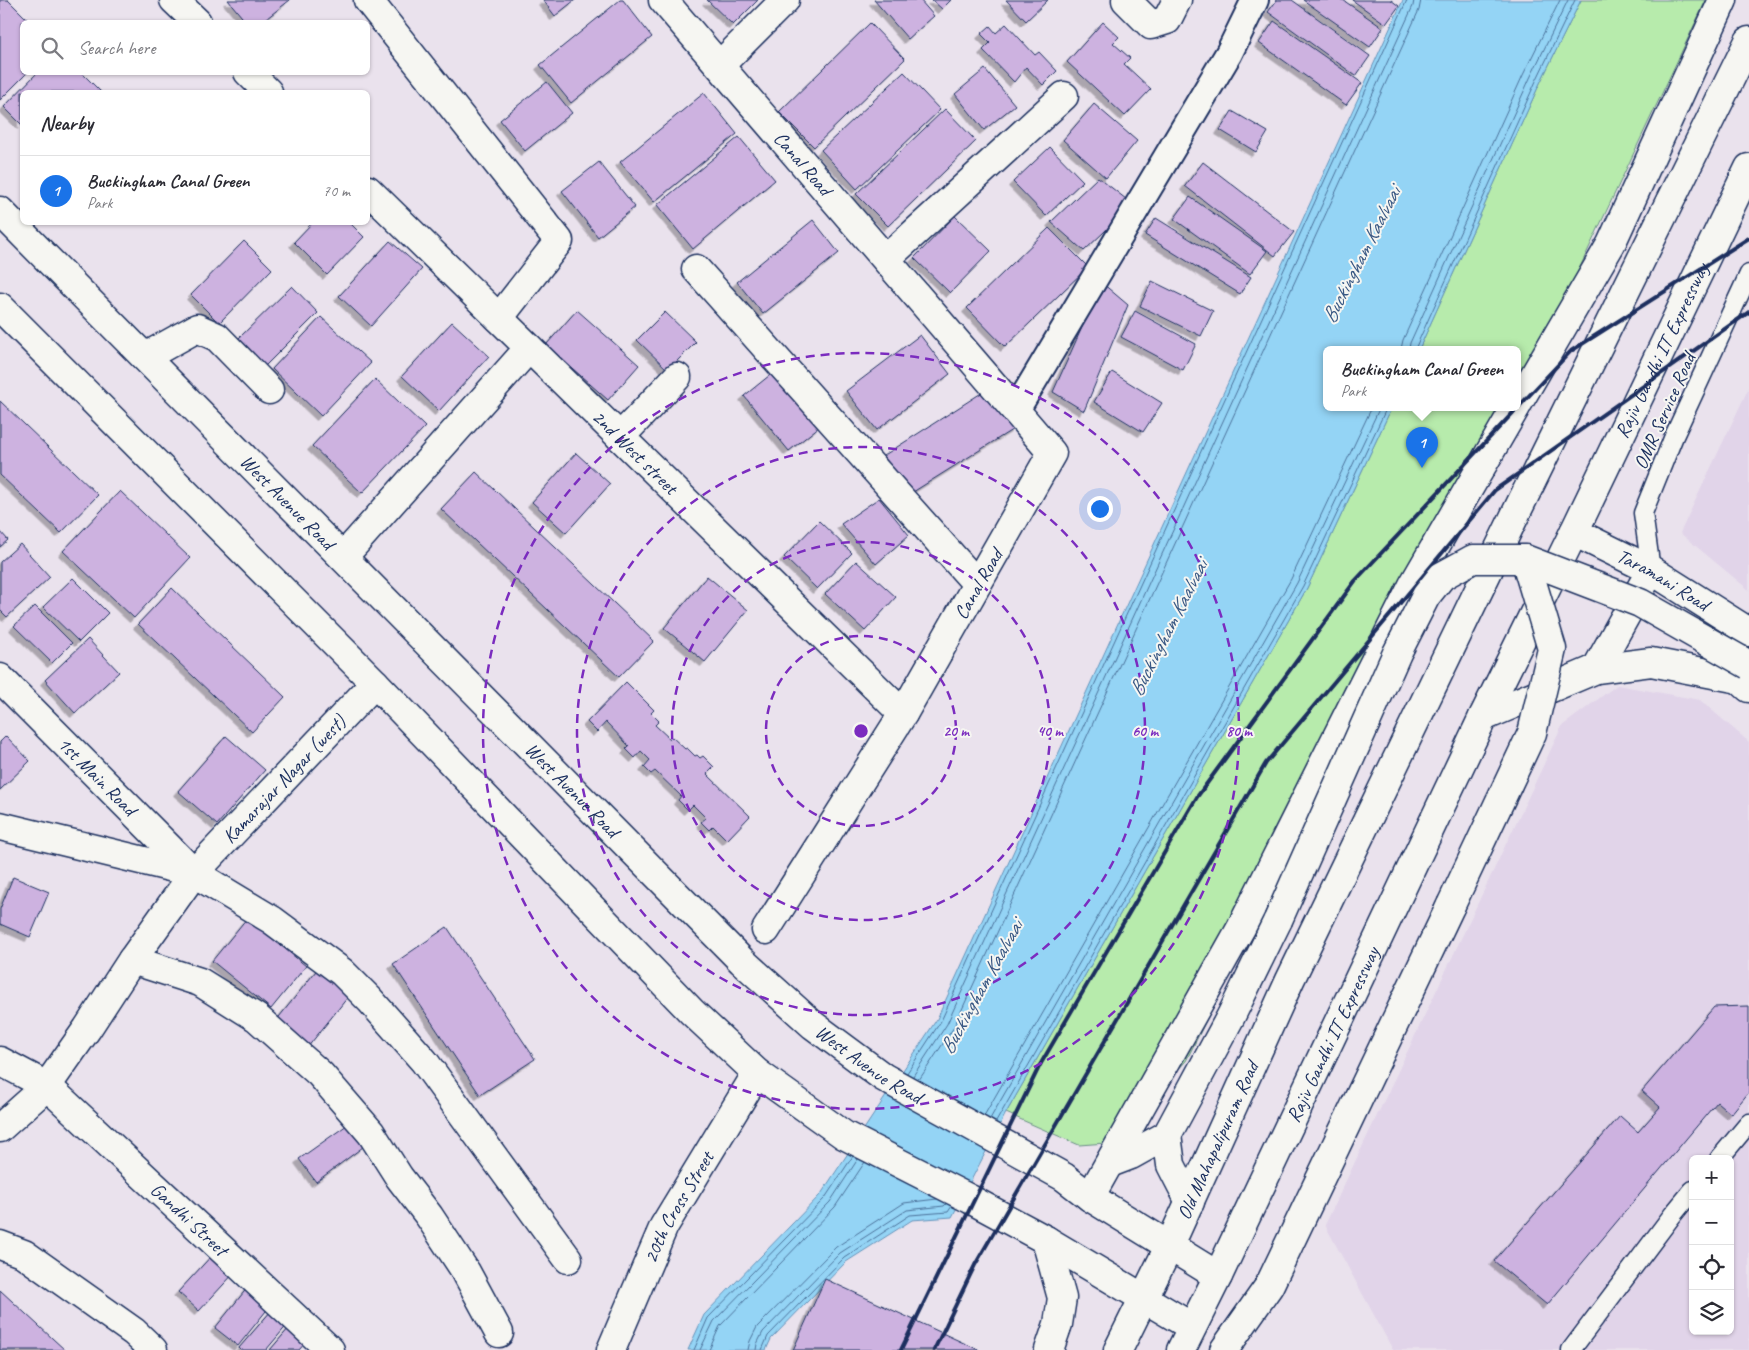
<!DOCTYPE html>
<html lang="en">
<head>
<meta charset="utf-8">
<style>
	:root { --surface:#fff; --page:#f7f7f7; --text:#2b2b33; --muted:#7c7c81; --line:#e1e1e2; --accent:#1a73e8 }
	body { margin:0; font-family:Caveat,sans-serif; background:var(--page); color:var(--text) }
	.controls { position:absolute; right:15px; bottom:15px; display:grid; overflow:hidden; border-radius:8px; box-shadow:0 1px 4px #0004 }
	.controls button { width:45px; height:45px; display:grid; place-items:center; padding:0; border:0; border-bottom:1px solid var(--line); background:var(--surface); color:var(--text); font:25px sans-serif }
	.you { position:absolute; left:1099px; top:508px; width:18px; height:18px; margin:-12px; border:4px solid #fff; border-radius:50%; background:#1a73e8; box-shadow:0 0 0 8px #1a73e833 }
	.badge { display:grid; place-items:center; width:32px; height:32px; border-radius:50%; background:var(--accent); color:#fff; font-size:16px; font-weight:700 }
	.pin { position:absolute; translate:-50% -41px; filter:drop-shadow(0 1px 2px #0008) }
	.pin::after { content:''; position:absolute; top:26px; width:18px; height:15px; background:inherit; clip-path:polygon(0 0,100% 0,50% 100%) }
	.popup { position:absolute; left:1323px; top:346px; width:198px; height:65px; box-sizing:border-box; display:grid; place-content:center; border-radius:8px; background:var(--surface); filter:drop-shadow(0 1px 4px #0005); font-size:16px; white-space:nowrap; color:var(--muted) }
	.popup b { font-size:19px; color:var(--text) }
	.popup::after { content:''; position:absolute; left:50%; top:100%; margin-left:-10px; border:10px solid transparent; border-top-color:var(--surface) }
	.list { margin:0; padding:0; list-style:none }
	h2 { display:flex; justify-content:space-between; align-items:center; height:65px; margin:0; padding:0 20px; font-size:21px }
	h2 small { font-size:16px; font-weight:400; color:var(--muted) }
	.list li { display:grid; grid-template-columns:32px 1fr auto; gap:15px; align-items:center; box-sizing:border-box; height:70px; padding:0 20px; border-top:1px solid var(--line) }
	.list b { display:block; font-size:19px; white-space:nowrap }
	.list p { margin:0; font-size:16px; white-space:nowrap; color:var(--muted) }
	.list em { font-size:16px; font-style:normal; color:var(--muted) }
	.icon { flex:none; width:28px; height:28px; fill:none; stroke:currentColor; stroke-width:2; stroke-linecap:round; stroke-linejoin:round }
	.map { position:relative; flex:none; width:1749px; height:1350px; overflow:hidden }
	.search { position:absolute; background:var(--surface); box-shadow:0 1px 4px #0004; left:20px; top:20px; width:350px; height:55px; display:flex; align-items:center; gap:12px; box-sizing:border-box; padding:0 18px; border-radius:8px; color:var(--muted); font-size:19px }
	.panel { position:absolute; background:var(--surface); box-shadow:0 1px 4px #0004; left:20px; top:90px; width:350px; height:135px; border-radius:8px }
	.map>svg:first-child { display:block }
	.built { fill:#e1d4e9; fill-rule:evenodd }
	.green { fill:#b7ebac; stroke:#698d85 }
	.water { fill:#94d4f5; stroke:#6492b9 }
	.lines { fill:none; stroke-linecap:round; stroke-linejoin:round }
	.shore { stroke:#4b719a; stroke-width:1 }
	.building { fill:#cdb2e0; stroke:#1b2f5e; filter:url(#shadow) }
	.service-casing { stroke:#1b2f5e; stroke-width:21 }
	.pedestrian-casing { stroke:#1b2f5e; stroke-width:30 }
	.minor-casing { stroke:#1b2f5e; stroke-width:31 }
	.tertiary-casing { stroke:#1b2f5e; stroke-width:31 }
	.secondary-casing { stroke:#1b2f5e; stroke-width:31 }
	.primary-casing { stroke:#1b2f5e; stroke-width:31 }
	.service { stroke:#f6f6f2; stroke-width:18 }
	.pedestrian { stroke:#f6f6f2; stroke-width:26 }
	.minor { stroke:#f6f6f2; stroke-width:28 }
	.tertiary { stroke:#f6f6f2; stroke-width:28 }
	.secondary { stroke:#f6f6f2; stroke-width:28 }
	.primary { stroke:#f6f6f2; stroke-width:28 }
	.rail { stroke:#1b2f5e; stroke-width:4 }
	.primary-bridge-casing { stroke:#1b2f5e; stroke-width:31; stroke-linecap:butt }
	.primary-bridge { stroke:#f6f6f2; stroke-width:28 }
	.ring { fill:none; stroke:#7b2cbf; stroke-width:2.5; stroke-dasharray:9 6 }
	.labels { text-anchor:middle; stroke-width:4; stroke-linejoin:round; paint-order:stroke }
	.street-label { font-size:20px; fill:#1b2f5e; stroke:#f6f6f2 }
	.water-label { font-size:21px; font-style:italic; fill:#395884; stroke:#f6f6f2 }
	.centre { fill:#7b2cbf; stroke:#f6f6f2; stroke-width:2.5 }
	.ring-label { font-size:15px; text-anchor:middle; font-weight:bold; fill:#7b2cbf; stroke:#f6f6f2; stroke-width:4; stroke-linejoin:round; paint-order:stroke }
</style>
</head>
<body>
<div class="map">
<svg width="1749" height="1350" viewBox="0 0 1749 1350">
	<defs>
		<filter id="shadow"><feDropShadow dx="-4.5" dy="4.5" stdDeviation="0" flood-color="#0004"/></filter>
	</defs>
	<rect width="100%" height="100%" fill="#eae2ed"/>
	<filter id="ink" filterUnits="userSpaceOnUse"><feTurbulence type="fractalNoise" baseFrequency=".02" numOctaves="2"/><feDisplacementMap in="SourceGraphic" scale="10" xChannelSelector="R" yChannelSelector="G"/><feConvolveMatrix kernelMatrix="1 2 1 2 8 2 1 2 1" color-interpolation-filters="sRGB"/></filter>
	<g filter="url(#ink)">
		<g class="built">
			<polygon points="1749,387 1749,590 1680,533"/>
			<path d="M1617,685L1700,700L1749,742V1350H1393L1325,1225L1562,726ZM1693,1159H1730V1331H1693Z"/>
		</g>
		<g class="green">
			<polygon points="1581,0 1706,0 1555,320 1517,395 1517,349 1419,349 1540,83"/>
			<polygon points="1392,407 1511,407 1186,1061 1136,1115 1106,1143 1079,1145 1006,1113 1307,588"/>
		</g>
		<polygon class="water" points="1403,0 1581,0 1540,83 1419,349 1327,349 1327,407 1392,407 1307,588 1006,1113 952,1217 912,1220 846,1262 771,1339 766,1350 688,1350 704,1315 821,1194 937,1019"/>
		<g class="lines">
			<g class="shore">
				<polyline points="1401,349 1403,340 1523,75 1560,0"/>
				<polyline points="1409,349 1410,343 1530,78 1568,0"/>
				<polyline points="1415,349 1536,81 1575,0"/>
				<polyline points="907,1073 941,1021 1407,0"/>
				<polyline points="913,1076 947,1024 1413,6 1414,0"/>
				<polyline points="919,1080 954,1027 1419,10 1421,0"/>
				<polyline points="984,1116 1291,579 1372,407"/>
				<polyline points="990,1119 1297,583 1380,407"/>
				<polyline points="996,1122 1303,586 1387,407"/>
				<polyline points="694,1350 708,1318 825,1198 853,1156"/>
				<polyline points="700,1350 714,1321 830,1202 858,1159"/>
				<polyline points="709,1350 720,1326 835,1207 865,1162"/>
				<polyline points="748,1350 750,1341 757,1327 836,1247 904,1203 937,1199"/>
				<polyline points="756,1350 757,1344 763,1332 840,1253 907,1210 944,1206 946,1204"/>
				<polyline points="762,1350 768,1336 844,1258 910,1215 948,1212 952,1206"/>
			</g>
		</g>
		<g class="building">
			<polygon points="0,0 8,0 30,22 22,22 22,72 28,72 0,100"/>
			<polygon points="228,0 290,0 262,22 246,22"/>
			<polygon points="543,0 575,0 555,16"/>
			<polygon points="620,0 623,0 652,37 571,103 540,65"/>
			<polygon points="707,0 758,0 733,25"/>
			<polygon points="874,0 920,0 934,16 908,39"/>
			<polygon points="932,0 951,0 942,9"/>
			<polygon points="1006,0 1048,0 1026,21"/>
			<polygon points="1277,0 1292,0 1370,56 1356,76 1268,12"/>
			<polygon points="1303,0 1343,0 1383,28 1370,47"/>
			<polygon points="1352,0 1391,0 1399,6 1386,24"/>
			<polygon points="1274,21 1362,83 1346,105 1259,43"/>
			<polygon points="1103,22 1119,37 1113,43 1130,58 1124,64 1151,89 1125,116 1067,62"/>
			<polygon points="870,23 905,59 814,147 779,112"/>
			<polygon points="1006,24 1035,55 1039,52 1057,71 1043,85 1026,67 1014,82 983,50 990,43 981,34 990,26 996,33"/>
			<polygon points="985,69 1015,105 984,130 955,94"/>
			<polygon points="38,72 81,72 101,92 22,92 22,125 4,107"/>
			<polygon points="904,72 940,110 857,189 821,150"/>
			<polygon points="547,82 572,113 525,151 500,120"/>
			<polygon points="704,93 737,134 654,202 620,162"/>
			<polygon points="1094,104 1137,141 1106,178 1063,140"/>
			<polygon points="945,109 976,141 888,226 856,194"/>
			<polygon points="1232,111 1268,132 1256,152 1220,130"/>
			<polygon points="739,137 775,180 693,249 657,205"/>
			<polygon points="1050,147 1083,181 1046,216 1013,182"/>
			<polygon points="599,162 635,207 598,237 562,191"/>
			<polygon points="1203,162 1294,232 1275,256 1185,186"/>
			<polygon points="1098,177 1131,203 1105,231 1084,251 1051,222"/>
			<polygon points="1190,197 1267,251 1250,274 1174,219"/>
			<polygon points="955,216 991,251 950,293 914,258"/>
			<polygon points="1156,218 1251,277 1240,294 1145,235"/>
			<polygon points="813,220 839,253 763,314 737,282"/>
			<polygon points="313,222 349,222 364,237 327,275 294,242"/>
			<polygon points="1049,228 1088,267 1005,347 967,308"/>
			<polygon points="244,241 272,269 219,323 191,295"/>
			<polygon points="390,241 422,269 371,326 339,296"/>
			<polygon points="1152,281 1213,311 1201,336 1140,306"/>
			<polygon points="1102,283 1128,305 1084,411 1053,392"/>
			<polygon points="292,286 318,313 264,367 237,340"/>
			<polygon points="577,310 639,365 608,400 546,345"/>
			<polygon points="1135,311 1196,344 1183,370 1121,337"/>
			<polygon points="665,312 696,342 668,370 637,340"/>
			<polygon points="321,317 371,363 321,416 272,369"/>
			<polygon points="452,322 489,356 439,411 402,376"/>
			<polygon points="920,335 950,374 877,430 846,391"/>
			<polygon points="775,371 820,426 789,451 744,396"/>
			<polygon points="1112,372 1162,403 1143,432 1094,402"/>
			<polygon points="375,379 425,427 362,493 312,446"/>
			<polygon points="986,390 1015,428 913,492 883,456"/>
			<polygon points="0,401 98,495 61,533 0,475"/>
			<polygon points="576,453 610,484 566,533 532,502"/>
			<polygon points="476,472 654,641 619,677 441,509"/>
			<polygon points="120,491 190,558 134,618 63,551"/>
			<polygon points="879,498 909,535 876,564 841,524"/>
			<polygon points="819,521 852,553 817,589 784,557"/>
			<polygon points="0,531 8,540 0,547"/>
			<polygon points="20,544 50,577 7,617 0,610 0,562"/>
			<polygon points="856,561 896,597 865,631 825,594"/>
			<polygon points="707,576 748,610 705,662 664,628"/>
			<polygon points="73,578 108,613 79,642 43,607"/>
			<polygon points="172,588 285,697 252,732 138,624"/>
			<polygon points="35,606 72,643 52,663 14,626"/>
			<polygon points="88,639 119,672 75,713 45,680"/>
			<polygon points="626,682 654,710 651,713 659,721 655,725 670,739 672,737 685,749 687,748 695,756 697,755 700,758 703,756 714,767 707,774 750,816 727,840 713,826 709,830 701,822 706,818 693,805 688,810 678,800 681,796 655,771 651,774 644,767 650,760 641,751 635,758 626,749 629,746 606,722 597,732 587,722"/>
			<polygon points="6,736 30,761 0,790 0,742"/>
			<polygon points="226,736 265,770 217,825 178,791"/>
			<polygon points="13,877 49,892 30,937 0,924 0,909"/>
			<polygon points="247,918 306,966 271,1009 212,961"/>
			<polygon points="447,927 535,1059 480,1095 393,964"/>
			<polygon points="320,966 352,992 303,1053 271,1027"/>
			<polygon points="1749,1006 1749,1092 1731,1114 1717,1102 1547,1305 1494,1261 1620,1116 1638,1132 1660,1107 1642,1091 1714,1007"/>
			<polygon points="347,1125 363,1147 316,1182 299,1159"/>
			<polygon points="215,1252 236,1271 199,1311 178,1292"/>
			<polygon points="825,1279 979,1350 793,1350"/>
			<polygon points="252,1282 274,1301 238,1346 215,1328"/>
			<polygon points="0,1290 65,1350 0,1350"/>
			<polygon points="278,1303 294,1317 266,1350 241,1350 239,1348"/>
			<polygon points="296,1320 313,1334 299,1350 270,1350"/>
		</g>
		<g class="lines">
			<defs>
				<g id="service">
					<polyline points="1651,570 1643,513 1674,436 1749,274"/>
					<polyline points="1719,1159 1749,1123"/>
					<polyline points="1571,1350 1674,1213 1693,1190"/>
				</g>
				<polyline id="pedestrian" points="1016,410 1229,53 1255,0"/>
				<g id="minor">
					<polyline points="174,0 197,22"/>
					<polyline points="368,0 559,241 499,318"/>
					<path id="s1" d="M663,0L1052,453L903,714L766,930"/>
					<polyline points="1126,0 1151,25 1167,20 1177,0"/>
					<polyline points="720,65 785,0"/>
					<polyline points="248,72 268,92"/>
					<path id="s2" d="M368,190L903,714"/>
					<polyline points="886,259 1064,96"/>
					<polyline points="696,269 977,584"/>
					<polyline points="145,357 197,328 217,337 269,390"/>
					<polyline points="620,437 677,377"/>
					<polyline points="343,557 529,348"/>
					<path id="s3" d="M0,678L194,873"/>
					<polyline points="0,826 194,873 272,920 342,972 370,1000 424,1061 568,1259"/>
					<polyline points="132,960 200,982 257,1018 320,1074 371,1133 399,1177 429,1216 466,1272 499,1333"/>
					<path id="s4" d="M0,1061L47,1086L330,1350"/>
					<path id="s5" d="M0,1128L47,1086L87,1029L132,960L194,873L375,683"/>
					<polyline points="0,1245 24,1254 134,1332 153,1350"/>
					<path id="s6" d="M611,1350L664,1226L757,1073"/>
				</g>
				<g id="tertiary">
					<path id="s7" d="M1574,532L1651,570L1749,632"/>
					<polyline points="1596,669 1651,570"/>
					<polyline points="1483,717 1596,669 1651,662 1739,679 1749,688"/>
				</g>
				<g id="secondary">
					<polyline points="1517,405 1611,244 1723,0"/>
					<polyline points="1090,1197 1241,928 1413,585 1516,407"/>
				</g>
				<g id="primary">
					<path id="s8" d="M0,211L742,961L813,1025L883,1077L1064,1177L1090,1197L1218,1276"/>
					<polyline points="0,307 375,683 692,1012 757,1073 844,1135 970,1199 1046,1240 1192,1327"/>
					<polyline points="1167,1135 1171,1165 1190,1202"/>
					<polyline points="1110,1163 1131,1155 1167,1135 1231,1016 1278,920"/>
					<polyline points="1046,1240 1062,1298 1058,1324 1049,1350"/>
					<path id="s9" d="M1118,1350L1169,1247L1290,980L1519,507L1749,41"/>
					<path id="s10" d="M1181,1350L1218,1276L1483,717L1574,532L1749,168"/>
					<polyline points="1224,1350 1269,1286 1451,905"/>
				</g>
			</defs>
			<use href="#service" class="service-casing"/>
			<use href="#pedestrian" class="pedestrian-casing"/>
			<use href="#minor" class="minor-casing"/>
			<use href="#tertiary" class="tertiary-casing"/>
			<use href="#secondary" class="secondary-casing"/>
			<use href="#primary" class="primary-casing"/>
			<use href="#service" class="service"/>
			<use href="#pedestrian" class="pedestrian"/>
			<use href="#minor" class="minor"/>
			<use href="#tertiary" class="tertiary"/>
			<use href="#secondary" class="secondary"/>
			<use href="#primary" class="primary"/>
			<g class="rail">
				<polyline points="901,1350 1040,1065 1197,797 1355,581 1571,351 1749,238"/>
				<polyline points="934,1350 975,1265 1266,763 1495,490 1749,312"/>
			</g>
			<defs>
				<g id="primary-bridge">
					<polyline points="1451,905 1532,733 1552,649 1525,559"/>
					<polyline points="1278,920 1397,653 1426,596 1442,576 1473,559 1525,559 1640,603 1749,665"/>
				</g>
			</defs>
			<use href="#primary-bridge" class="primary-bridge-casing"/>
			<use href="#primary-bridge" class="primary-bridge"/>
		</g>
	</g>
	<g class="ring">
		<circle cx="861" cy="731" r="95"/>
		<circle cx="861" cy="731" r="189"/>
		<circle cx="861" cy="731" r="284"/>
		<circle cx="861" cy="731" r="378"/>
	</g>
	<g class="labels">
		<g class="street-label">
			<text dy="7" stroke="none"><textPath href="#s1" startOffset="215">Canal Road</textPath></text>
			<text dy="7" stroke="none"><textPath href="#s10" startOffset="1109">Rajiv Gandhi IT Expressway</textPath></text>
			<text transform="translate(1664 411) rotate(-66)" y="7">OMR Service Road</text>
			<text dy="7" stroke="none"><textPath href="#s2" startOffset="374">2nd West street</textPath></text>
			<text dy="7" stroke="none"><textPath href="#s8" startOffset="409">West Avenue Road</textPath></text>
			<text dy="7" stroke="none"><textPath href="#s7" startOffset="101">Taramani Road</textPath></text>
			<text transform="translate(978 584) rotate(-60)" y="7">Canal Road</text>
			<text dy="7" stroke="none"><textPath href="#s3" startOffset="138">1st Main Road</textPath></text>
			<text dy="7" stroke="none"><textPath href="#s5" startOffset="452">Kamarajar Nagar (west)</textPath></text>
			<text dy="7" stroke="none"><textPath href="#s8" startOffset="814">West Avenue Road</textPath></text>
			<text dy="7" stroke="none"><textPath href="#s10" startOffset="350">Rajiv Gandhi IT Expressway</textPath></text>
			<text dy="7" stroke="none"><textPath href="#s8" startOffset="1219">West Avenue Road</textPath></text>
			<text dy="7" stroke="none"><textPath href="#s9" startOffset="232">Old Mahapalipuram Road</textPath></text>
			<text dy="7" stroke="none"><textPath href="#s6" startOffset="158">20th Cross Street</textPath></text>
			<text dy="7" stroke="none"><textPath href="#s4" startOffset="248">Gandhi Street</textPath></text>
		</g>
		<g class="water-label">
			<text transform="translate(1361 255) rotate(-63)" y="7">Buckingham Kaalvaai</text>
			<text transform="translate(1168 628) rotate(-63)" y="7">Buckingham Kaalvaai</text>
			<text transform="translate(981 987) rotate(-61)" y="7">Buckingham Kaalvaai</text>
		</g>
	</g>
	<circle cx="861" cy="731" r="8" class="centre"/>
	<g class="ring-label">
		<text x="956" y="736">20 m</text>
		<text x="1050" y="736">40 m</text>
		<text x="1145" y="736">60 m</text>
		<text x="1239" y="736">80 m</text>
	</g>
</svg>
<div class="controls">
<button>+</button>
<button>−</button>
<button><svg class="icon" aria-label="locate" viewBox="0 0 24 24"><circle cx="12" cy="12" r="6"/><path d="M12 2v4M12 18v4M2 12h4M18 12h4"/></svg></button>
<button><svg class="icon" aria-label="layers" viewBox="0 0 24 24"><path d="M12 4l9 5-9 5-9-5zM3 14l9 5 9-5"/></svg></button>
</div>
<div class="you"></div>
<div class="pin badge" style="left:1422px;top:468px">1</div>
<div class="popup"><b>Buckingham Canal Green</b>Park</div>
<div class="search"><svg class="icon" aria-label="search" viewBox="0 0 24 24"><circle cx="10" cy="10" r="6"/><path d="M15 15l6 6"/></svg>Search here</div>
<section class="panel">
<h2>Nearby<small></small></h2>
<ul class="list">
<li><span class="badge">1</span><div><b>Buckingham Canal Green</b><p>Park</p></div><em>70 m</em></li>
</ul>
</section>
</div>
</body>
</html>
